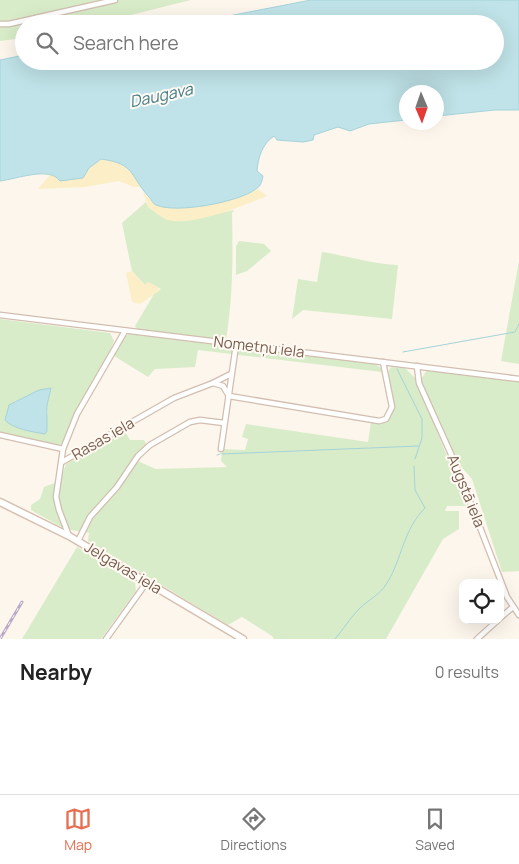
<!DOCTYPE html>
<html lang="en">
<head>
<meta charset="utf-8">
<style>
	:root { --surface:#fff; --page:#f2f2f2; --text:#222; --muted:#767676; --line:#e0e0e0; --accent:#e76f51 }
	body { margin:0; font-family:Manrope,sans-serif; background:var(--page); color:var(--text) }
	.controls { position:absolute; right:15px; bottom:15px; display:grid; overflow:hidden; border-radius:10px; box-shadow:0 5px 20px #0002 }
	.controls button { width:45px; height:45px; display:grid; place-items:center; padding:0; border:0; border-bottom:1px solid var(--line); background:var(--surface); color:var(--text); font:25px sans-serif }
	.compass { position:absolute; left:399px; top:85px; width:45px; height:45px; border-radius:50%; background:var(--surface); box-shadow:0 5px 20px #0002; rotate:178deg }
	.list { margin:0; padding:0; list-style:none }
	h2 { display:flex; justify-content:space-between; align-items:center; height:65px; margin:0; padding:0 20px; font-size:21px }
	h2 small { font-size:16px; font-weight:400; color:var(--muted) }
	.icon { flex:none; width:28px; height:28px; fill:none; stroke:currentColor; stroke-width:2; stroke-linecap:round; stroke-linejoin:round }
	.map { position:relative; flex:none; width:519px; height:639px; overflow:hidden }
	.search { position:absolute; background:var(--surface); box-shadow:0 5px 20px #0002; left:15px; right:15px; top:15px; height:55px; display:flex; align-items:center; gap:12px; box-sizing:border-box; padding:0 18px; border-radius:28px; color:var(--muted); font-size:19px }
	.sheet { height:155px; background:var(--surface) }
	nav { display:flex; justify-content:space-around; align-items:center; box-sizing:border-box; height:70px; border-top:1px solid var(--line); background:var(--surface); font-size:14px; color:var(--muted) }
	nav a { display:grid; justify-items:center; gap:2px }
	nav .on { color:var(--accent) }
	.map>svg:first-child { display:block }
	.green { fill:#d8ecc9; fill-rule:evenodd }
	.sand { fill:#fcefc7 }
	.water { fill:#bfe3e8; stroke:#a5d3da }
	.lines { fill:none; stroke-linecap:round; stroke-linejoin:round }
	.stream { stroke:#a5d3da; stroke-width:1 }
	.street-casing { stroke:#d1beb0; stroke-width:7 }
	.secondary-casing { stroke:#d6c0b0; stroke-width:9 }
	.street { stroke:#fff; stroke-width:4.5 }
	.secondary { stroke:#fff; stroke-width:6 }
	.rail-casing { stroke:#b9a8c9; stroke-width:3 }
	.rail { stroke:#fffaf3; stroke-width:1; stroke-dasharray:4; stroke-linecap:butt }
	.labels { text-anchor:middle; stroke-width:4; stroke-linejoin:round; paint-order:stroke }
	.street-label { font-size:15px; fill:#7a5c4d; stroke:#fffaf3 }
	.water-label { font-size:16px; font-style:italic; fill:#437c86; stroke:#fffaf3 }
</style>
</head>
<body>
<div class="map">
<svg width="519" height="639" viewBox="0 0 519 639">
	<rect width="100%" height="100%" fill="#fdf6ec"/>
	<g class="green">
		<polygon points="0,0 191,0 95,24 24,24 24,38 0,41"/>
		<path d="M146,202L148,207L191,219L234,210L232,213C233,256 233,297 226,340L137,330L135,326L154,294L161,289L149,283L145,285L132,271L122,223Z"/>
		<polygon points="239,241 264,244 271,251 247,271 236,275 236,246"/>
		<path d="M322,252C348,256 372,264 398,265L392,319L303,310L292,319L298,279L317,282Z"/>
		<polygon points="519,261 519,364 501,361"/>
		<path d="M0,319L110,333L114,341C105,367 87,388 75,413C69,424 68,438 58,447L0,433ZM51,388L47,405L48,415L14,402Z"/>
		<polygon points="129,334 375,364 381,368 382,372 198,350 195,367 155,369 148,377 114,356 124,337"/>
		<polygon points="391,367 405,368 416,379 467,506 447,506 445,511 459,511 459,529 443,539 386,639 274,639 272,636 242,617 228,625 88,541 89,533 65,529 31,510 31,505 40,499 44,487 60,481 66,464 124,430 130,440 144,440 147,445 133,459 156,469 227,467 221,461 222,449 245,450 248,439 242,437 246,424 368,442 371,422 385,422 391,417 392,397 387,374"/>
		<polygon points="427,370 519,382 519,571 502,572 472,479 457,462 422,384 421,379"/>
		<polygon points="77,547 135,583 136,591 101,639 22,639"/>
	</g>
	<g class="sand">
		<path d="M101,159C120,162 134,168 142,187H134L119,181L85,187L38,189L51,174C66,178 89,168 101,159Z"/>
		<path d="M258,189L267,196C245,205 191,227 168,220C161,218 154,211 148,207L143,192L153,203L244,196Z"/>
		<polygon points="132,271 145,285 148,282 158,287 159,291 140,304 132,302 126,273"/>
	</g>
	<g class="water">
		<path d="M311,0H519V110H495L437,116L436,92H406V120L369,124L350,131L338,127L314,135L313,140L303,142L277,140L274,136C262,144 258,158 257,171L263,176C262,181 261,186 256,189C239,202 176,214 156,205C152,203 152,200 149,197C129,175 136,164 101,159L89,168L83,178L60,181C50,166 17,179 0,181V60L24,55V61H495V24H187Z"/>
		<path d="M51,388L47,405V431L45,434C33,432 13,429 5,420L9,405L39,390Z"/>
	</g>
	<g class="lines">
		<g class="stream">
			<polyline points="403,352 515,332 519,324"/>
			<polyline points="397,369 422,419 422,438 415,459"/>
			<polyline points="222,454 419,446"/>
			<polyline points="217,455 220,454"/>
			<path d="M335,639C343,630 350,618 359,609C369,599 379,596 387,583C402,559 403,530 425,508L415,490L414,466"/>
		</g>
		<defs>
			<g id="street">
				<polyline points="0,24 9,24 115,0"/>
				<polyline points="0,315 519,379"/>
				<polyline points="417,366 419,383 455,463 507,597 519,615"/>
				<polyline points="231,374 213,383 223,386 229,396 379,421 386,419 392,407 383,362"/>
				<polyline points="0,435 63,449"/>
				<polyline points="221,449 236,345"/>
				<polyline points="62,462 174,398 213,383"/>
				<polyline points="69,536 59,510 56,497 63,449 77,414 125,331"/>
				<polyline points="78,541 90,517 117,487 138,456 150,445 190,422 200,420 224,423"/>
				<polyline points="500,618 513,607"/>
				<polyline points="106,639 147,582"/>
				<polyline points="477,639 498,620"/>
			</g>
			<polyline id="secondary" points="0,502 69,536 243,639"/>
		</defs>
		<use href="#street" class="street-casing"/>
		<use href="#secondary" class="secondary-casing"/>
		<use href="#street" class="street"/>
		<use href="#secondary" class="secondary"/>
		<defs>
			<polyline id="rail" points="0,639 22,602"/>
		</defs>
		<use href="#rail" class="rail-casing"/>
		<use href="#rail" class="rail"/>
	</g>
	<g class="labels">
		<g class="street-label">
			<text transform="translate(259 347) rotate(7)" y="5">Nometņu iela</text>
			<text transform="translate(103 439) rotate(-30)" y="5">Rasas iela</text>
			<text transform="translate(466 491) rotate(68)" y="5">Augstā iela</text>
			<text transform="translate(123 568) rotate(31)" y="5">Jelgavas iela</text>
		</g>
		<g class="water-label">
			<text transform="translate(161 95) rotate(-12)" y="6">Daugava</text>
		</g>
	</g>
</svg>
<div class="controls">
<button><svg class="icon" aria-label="locate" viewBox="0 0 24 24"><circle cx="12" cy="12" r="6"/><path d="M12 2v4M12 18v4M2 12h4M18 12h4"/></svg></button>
</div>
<svg class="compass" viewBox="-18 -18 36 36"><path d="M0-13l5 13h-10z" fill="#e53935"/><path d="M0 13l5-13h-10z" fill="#767676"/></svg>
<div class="search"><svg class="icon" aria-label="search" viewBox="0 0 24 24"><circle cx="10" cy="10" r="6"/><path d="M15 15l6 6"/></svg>Search here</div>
</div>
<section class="sheet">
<h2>Nearby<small>0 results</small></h2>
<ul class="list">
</ul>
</section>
<nav>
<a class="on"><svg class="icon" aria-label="map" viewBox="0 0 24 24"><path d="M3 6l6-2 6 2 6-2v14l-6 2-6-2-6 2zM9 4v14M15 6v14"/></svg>Map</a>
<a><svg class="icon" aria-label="directions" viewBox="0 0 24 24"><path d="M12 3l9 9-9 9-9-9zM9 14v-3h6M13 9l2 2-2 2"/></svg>Directions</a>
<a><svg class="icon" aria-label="saved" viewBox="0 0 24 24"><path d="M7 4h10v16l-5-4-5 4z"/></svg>Saved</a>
</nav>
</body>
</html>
